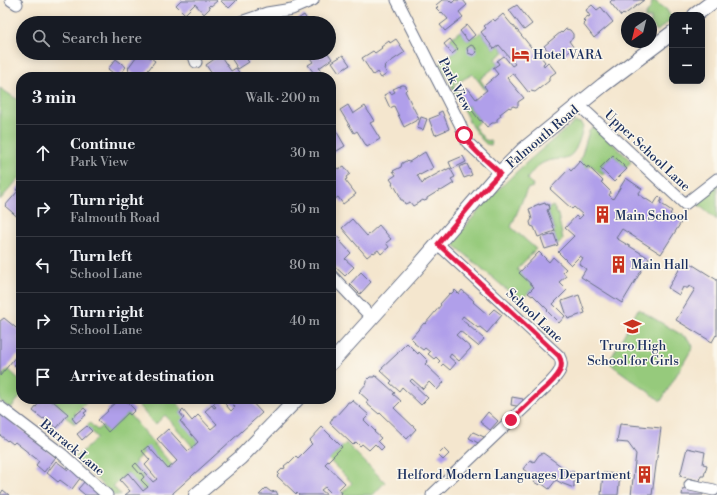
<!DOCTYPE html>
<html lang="en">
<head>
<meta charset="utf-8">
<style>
	:root { --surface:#171b24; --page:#20242c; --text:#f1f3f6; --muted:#9ea1a6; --line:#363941 }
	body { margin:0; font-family:"Libre Bodoni",serif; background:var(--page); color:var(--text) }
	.controls { position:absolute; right:12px; top:12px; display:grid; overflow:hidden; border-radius:8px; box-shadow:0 2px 10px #0003 }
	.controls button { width:36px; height:36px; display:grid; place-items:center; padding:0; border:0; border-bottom:1px solid var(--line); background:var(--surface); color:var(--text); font:20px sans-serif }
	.compass { position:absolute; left:621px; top:12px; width:36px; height:36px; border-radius:50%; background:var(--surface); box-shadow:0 2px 10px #0003; rotate:215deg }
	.stop { position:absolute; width:12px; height:12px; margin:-9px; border:3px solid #e11d48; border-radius:50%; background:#fff }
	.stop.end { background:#e11d48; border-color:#fff; box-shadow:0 1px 4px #0008 }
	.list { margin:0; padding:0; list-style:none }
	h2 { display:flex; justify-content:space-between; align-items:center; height:52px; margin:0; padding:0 16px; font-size:17px }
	h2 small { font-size:13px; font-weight:400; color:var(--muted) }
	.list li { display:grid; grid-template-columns:26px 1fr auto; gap:12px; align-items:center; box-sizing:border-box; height:56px; padding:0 16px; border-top:1px solid var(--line) }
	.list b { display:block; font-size:15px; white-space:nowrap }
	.list p { margin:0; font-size:13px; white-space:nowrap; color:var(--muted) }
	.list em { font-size:13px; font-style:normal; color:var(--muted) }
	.icon { flex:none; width:22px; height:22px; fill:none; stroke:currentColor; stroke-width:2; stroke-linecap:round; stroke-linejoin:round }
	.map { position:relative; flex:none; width:717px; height:495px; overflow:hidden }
	.search { position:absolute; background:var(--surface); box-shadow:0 2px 10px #0003; left:16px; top:16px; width:320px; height:44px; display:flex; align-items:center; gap:10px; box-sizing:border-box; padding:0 14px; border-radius:22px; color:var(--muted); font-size:15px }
	.panel { position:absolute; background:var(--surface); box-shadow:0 2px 10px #0003; left:16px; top:72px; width:320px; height:332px; border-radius:16px }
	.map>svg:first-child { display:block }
	.green { fill:#96ca7c; stroke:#587c6d }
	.building { fill:#b09fea }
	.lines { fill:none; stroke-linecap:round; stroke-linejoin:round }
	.minor-casing { stroke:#676f85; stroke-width:13 }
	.tertiary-casing { stroke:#676f85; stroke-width:16 }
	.minor { stroke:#fff; stroke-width:11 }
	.tertiary { stroke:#fff; stroke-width:14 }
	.route { stroke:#e11d48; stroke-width:5 }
	.labels { text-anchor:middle; stroke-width:3; stroke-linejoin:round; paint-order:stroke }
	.poi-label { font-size:13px; fill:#1b2f5e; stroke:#fbf7ec; text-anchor:start }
	.street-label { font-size:13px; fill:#1b2f5e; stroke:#fbf7ec }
</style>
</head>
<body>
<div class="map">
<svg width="717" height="495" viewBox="0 0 717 495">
	<rect width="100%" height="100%" fill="#fbf7ec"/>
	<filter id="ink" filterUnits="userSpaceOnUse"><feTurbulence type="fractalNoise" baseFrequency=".025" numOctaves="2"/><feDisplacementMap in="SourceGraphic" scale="8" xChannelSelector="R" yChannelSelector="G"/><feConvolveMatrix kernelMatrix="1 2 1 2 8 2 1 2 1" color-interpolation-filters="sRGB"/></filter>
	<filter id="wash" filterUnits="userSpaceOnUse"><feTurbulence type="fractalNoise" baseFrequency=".012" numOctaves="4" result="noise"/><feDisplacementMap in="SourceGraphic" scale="16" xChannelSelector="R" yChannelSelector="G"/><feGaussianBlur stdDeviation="0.9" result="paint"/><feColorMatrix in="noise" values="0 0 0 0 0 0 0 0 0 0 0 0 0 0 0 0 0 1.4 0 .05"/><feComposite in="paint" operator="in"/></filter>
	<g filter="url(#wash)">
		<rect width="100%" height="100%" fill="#f4e6ce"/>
		<g class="green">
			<path d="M652,0H653L666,9L672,18V19L657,31L651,24V18H645V16C649,9 652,8 652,0Z"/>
			<polygon points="460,31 468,41 475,35 476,36 481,32 494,49 499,45 504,52 495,59 499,64 480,79 487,90 486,91 473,74 453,85 460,97 459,98 466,107 468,105 480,121 474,126 485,140 491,141 492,142 491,145 486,144 482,140 472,127 440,63 458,49 450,39"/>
			<polygon points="0,88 21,102 21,176 0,200"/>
			<path d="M575,122L581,123L583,127C581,135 578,147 572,154C565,161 554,158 545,162C537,165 532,172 527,179L532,184L533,187L527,189L511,227L536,249L517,269L534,287L520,301L452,243C465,227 478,211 492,196C518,169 546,145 575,122Z"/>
			<polygon points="594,127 596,128 631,161 630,163 626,168 613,155 600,168 605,173 602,175 591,165 587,168 580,161 589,131 592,128"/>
			<polygon points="717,183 717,220 695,202"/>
			<polygon points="553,206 558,215 563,239 558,245 553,231 555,230 547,210 549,209 549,208"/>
			<polygon points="638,309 687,338 692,344 693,347 661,401 613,366 609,362"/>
			<polygon points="8,369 21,381 21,396 11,408 8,407 0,401 0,378"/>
			<polygon points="49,399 83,399 86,403 75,413 76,415 72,418 76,423 75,424 65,417 61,407 54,401 53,402"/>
			<polygon points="135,399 173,399 183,410 180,413 184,418 198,442 193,447 165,415 155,425 134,400"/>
			<polygon points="128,413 172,465 168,469 144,453 135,461 136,463 133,466 139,473 141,473 144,477 141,480 148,487 143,491 127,473 113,486 121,495 113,495 75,458 97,438 87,426 90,423 97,430 102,426 108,431"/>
			<polygon points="346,443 385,482 373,495 344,495 342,493 352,483 329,460"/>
		</g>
		<g id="blocks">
			<g class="building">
				<polygon points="181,0 216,0 217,1 211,6 210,5 208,7 210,8 204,14 195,4 185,14 176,5"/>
				<polygon points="220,0 237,0 229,8 227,6 226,6"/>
				<polygon points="442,0 449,0 452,3 455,0 463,0 467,5 459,12 463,17 445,31 440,25 448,19 442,12 441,13 436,8 438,7 436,5"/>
				<polygon points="612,0 644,0 624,15 623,14 621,16 610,2"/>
				<polygon points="517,5 532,24 524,30 509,10"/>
				<polygon points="592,5 597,10 601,7 613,22 594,38 583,24 585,22 583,20 588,16 588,17 590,16 586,10"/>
				<polygon points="503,14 512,25 513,25 535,52 534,53 535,54 537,52 545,62 543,64 544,66 548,62 556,72 549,77 549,81 535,92 531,91 529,93 513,73 509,76 507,78 524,98 518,102 518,106 516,107 513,106 510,108 509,107 500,114 501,116 497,119 497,122 495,123 492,123 487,127 481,120 480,121 468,105 466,107 459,97 460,97 458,94 467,87 476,99 487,90 484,86 498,74 493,68 499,64 497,61 504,56 512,66 515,64 499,45 494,49 481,32 486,28 484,26 493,19 495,21"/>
				<polygon points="304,15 309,23 292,23"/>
				<polygon points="467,25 475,35 468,41 460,31"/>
				<polygon points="566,29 570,30 573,34 573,38 569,41 574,48 564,56 560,52 559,52 558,51 554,54 553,52 551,54 544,46 561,32 562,33"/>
				<polygon points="396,39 405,52 384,66 385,67 384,68 387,74 381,78 377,72 373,75 362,58 373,51 375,53 382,48 381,47 389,41 390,43"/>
				<polygon points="450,39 458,49 452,54 444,44"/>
				<polygon points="471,45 475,47 477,52 473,55 468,53 467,48"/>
				<polygon points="139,53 144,53 155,61 143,77 138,77 128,70 129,69 128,68"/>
				<polygon points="239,53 257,53 247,60 249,62 238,69 231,58"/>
				<polygon points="307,53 328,53 332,59 319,68 322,72 316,76 308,65 313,62"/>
				<polygon points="220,55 231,71 236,68 242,77 214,77 206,65"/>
				<polygon points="343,55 350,65 339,72 332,62"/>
				<polygon points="116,59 126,67 118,77 108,69"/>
				<polygon points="297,72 301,77 290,77"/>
				<polygon points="402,85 404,85 406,86 407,89 405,91 419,119 404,127 394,106 390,108 384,95 390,92 391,94 395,92 393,89"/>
				<polygon points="348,105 353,114 365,106 374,121 370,123 380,139 367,147 357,131 354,133 340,110"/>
				<polygon points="442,111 449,129 435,135 429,119 439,115 438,113"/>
				<polygon points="421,117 427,119 423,130 417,128"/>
				<polygon points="331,122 345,146 332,154 331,151"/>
				<polygon points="425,152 433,168 420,175 420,174 417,175 422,184 424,182 424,181 446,169 446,170 450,168 455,177 451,179 454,183 441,191 440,190 427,198 427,200 424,201 423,200 413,206 410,202 405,204 403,200 401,200 399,196 400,196 395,187 394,188 392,184 393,183 390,179 396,175 393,171 401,167 402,163 406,161 409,162"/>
				<polygon points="613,155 627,169 614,182 600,168"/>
				<polygon points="463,156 466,162 452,169 449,162"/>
				<polygon points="580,161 587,168 588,166 603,181 601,182 611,192 609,195 613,199 626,178 642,189 638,194 654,204 659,196 662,199 660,203 672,211 670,214 682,221 661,254 622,229 616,238 649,258 622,303 581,277 586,269 579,264 583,258 580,256 571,265 558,252 574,236 565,228 576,216 579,219 583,215 574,207 572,209 550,189 569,169 571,171"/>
				<polygon points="467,164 472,175 464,178 459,167"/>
				<polygon points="344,166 350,174 346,177 347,179 345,180 356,194 343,204 338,197 331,202 331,173 338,168 339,169"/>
				<polygon points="21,184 21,220 5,206 18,191 16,190"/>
				<polygon points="545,203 546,205 548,204 549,209 547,210 555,231 538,237 534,227 531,226 530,222 532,219 529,209 534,207 534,206 539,204 539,205"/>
				<polygon points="352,219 367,236 379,225 391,239 386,243 389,247 381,254 378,250 374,253 373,252 367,257 342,228"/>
				<polygon points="333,233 341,240 340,241 351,253 345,259 354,267 345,276 331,263 331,235"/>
				<polygon points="554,234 558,245 545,249 541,238"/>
				<polygon points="539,252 549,262 553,257 566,269 563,272 566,276 559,282 567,290 553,304 565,316 559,323 547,311 548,310 533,295 532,296 528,293 534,287 519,273"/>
				<polygon points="685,260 717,280 717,336 716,335 712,342 676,320 695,289 689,286 688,288 686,288 683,287 679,295 668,288"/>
				<polygon points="361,272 371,282 360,294 350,284"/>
				<polygon points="455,290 459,294 462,290 474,301 473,302 488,315 494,309 502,315 487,333 480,327 478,328 463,316 461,319 484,339 478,346 460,331 456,335 471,348 459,361 451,354 449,357 456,363 450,370 443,364 441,366 438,363 440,361 436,357 434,359 428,354 430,352 425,348 423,350 414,343 415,342 411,338 424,323 425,324 441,305 440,304 450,293 451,294"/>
				<polygon points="579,295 585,313 568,319 562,301"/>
				<polygon points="4,318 21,332 21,335 18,338 21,340 21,354 19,357 17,355 0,376 0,321"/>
				<polygon points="407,343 418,354 419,352 428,361 425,364 444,382 437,390 429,382 423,389 412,379 410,381 428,398 421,405 402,387 399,391 390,383 392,381 380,370 398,353 398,352"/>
				<polygon points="21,359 21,370 20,371 14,365"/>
				<polygon points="375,375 395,393 393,394 401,401 394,408 416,429 407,439 380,413 379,414 366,403 368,400 359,392 367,383 367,380 370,377 374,377"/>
				<polygon points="512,397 523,399 522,407 511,405"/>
				<polygon points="42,399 49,399 53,402 53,401 68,414 57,428 44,418 43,419 33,411"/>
				<polygon points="123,399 124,399 135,410 130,415 128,413 108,432 98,420 108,411 107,410 117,401 119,403"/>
				<polygon points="219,399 221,399 231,411 235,407 228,399 247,399 248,400 249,399 262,413 173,493 173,495 125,495 130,491 120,480 128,473 143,491 148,487 141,480 144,477 141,473 140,474 133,466 136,463 153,482 157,479 145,465 150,460 142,451 148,446 168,469 177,461 157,439 168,429 188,451 198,442 180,421 184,418 180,413 183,410 192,421 198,415 211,429 217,424 205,411 212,405 214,408 216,407 213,404"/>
				<polygon points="352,400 369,415 364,420 375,431 374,432 381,438 378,441 384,447 381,450 375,444 369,450 362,444 360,446 356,442 353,445 330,423 334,416 336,416 346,405 348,402 350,402"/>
				<polygon points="84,408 87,411 84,413 86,415 76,423 72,418"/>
				<polygon points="488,412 498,421 490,430 480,422"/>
				<polygon points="0,413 56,457 44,472 36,465 39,461 15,442 13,444 8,440 7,441 0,435"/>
				<polygon points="620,424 661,428 652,495 631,495 636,454 628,443 617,442"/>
				<polygon points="87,426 92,431 82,440 77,434"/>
				<polygon points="322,427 342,447 325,464 345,483 339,489 342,493 340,495 333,495 325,487 321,490 327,495 299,495 297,493 296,494 277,476 279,474 278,473 283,468 284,469 285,467 284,466 289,462 289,463 296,456 298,458 312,444 309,441"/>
				<polygon points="473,432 484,437 480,444 469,438"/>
				<polygon points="687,448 705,452 703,464 707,465 704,476 701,476 700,481 680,476"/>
				<polygon points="444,449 449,454 443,460 438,455"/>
				<polygon points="543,453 568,471 574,472 574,488 561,483 556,480 549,489 541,483 539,485 534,482 536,479 523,469 530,460 534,462 539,455"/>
				<polygon points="56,461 68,470 70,467 81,477 72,489 60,480 58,482 47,473"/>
				<polygon points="603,473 620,474 618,495 601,495"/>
				<polygon points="85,481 101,495 85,495 78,489"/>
				<polygon points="266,488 271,492 276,491 278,495 259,495"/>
				<polygon points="683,489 703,493 703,495 682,495"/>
				<polygon points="3,490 9,495 0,495"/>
			</g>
		</g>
	</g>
	<g filter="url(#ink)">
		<use href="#blocks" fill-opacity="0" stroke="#676f85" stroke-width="1"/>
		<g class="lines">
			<defs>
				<g id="minor">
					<polyline points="11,0 17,4"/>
					<polyline points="397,0 460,124 467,142 500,173"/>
					<polyline points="238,23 267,13 292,9 313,0"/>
					<polyline points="193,53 196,62"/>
					<polyline points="579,105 685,204 717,179"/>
					<polyline points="331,275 372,318"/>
					<polyline points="0,407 63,455 107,495"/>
					<polyline points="690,485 714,490"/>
					<path d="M432,495L548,385C556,377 566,368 559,356L438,244"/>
				</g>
				<g id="tertiary">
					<polyline points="695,15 715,0"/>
					<polyline points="331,363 416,269 493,180 523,150 603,85 672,33"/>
					<polyline points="196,495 240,458 297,399"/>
				</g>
			</defs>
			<use href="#minor" class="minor-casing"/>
			<use href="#tertiary" class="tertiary-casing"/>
			<use href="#minor" class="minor"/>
			<use href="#tertiary" class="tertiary"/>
		</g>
	</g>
	<g class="lines" filter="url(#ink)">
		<path class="route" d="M464,135C472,150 487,161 500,173L480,194L438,244L559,356C562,361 562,366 560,371C556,379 548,386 541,392C531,401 521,411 511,420"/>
	</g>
	<defs>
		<symbol id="hotel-bare" viewBox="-9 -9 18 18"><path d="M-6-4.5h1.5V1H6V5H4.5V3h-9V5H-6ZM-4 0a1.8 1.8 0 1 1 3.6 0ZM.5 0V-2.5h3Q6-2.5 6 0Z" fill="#c8321e" stroke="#fbf7ec" stroke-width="2.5" paint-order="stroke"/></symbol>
		<symbol id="building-bare" viewBox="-9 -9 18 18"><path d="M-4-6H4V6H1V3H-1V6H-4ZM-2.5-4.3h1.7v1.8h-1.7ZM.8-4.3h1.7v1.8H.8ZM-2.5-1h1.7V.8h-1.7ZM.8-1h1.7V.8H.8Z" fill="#c8321e" stroke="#fbf7ec" stroke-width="2.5" paint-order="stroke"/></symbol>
		<symbol id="school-bare" viewBox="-9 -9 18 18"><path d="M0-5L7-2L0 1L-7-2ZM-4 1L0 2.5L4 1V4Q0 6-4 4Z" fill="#c8321e" stroke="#fbf7ec" stroke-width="2.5" paint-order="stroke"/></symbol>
	</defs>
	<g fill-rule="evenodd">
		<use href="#hotel-bare" x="508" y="42" width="25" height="25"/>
		<use href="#building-bare" x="590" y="202" width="25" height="25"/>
		<use href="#building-bare" x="606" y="252" width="25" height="25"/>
		<use href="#school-bare" x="620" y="314" width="25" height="25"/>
		<use href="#building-bare" x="632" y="462" width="25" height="25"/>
	</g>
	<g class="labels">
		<g class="poi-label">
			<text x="533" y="59">Hotel VARA</text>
			<text x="615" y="220">Main School</text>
			<text x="631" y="269">Main Hall</text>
			<text x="633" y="350" text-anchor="middle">Truro High<tspan x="633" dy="15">School for Girls</tspan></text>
			<text x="631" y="479" text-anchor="end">Helford Modern Languages Department</text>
		</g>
		<g class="street-label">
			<text transform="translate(456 84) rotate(63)" y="5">Park View</text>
			<text transform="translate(542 136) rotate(-40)" y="5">Falmouth Road</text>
			<text transform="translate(648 150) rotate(43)" y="5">Upper School Lane</text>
			<text transform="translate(535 315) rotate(43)" y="5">School Lane</text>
			<text transform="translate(73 447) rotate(40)" y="5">Barrack Lane</text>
		</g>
	</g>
</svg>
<div class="controls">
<button>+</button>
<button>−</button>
</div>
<svg class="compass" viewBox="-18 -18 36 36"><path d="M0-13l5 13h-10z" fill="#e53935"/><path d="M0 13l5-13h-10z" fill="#9ea1a6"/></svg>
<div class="stop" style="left:464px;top:135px"></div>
<div class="stop end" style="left:511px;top:420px"></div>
<div class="search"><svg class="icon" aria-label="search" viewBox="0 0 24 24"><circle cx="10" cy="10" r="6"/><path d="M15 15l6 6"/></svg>Search here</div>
<section class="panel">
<h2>3 min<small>Walk · 200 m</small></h2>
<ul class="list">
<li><svg class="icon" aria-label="ahead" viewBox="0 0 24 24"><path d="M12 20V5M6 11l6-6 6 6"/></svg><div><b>Continue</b><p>Park View</p></div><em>30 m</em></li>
<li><svg class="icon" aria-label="right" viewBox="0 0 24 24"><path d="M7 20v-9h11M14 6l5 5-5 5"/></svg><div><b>Turn right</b><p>Falmouth Road</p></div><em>50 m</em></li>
<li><svg class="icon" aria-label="left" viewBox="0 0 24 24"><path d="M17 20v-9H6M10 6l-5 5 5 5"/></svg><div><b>Turn left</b><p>School Lane</p></div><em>80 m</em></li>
<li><svg class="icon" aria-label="right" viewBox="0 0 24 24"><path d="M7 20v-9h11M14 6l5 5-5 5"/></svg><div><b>Turn right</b><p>School Lane</p></div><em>40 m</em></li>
<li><svg class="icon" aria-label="arrive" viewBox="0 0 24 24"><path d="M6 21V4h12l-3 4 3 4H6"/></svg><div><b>Arrive at destination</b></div></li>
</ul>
</section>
</div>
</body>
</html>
